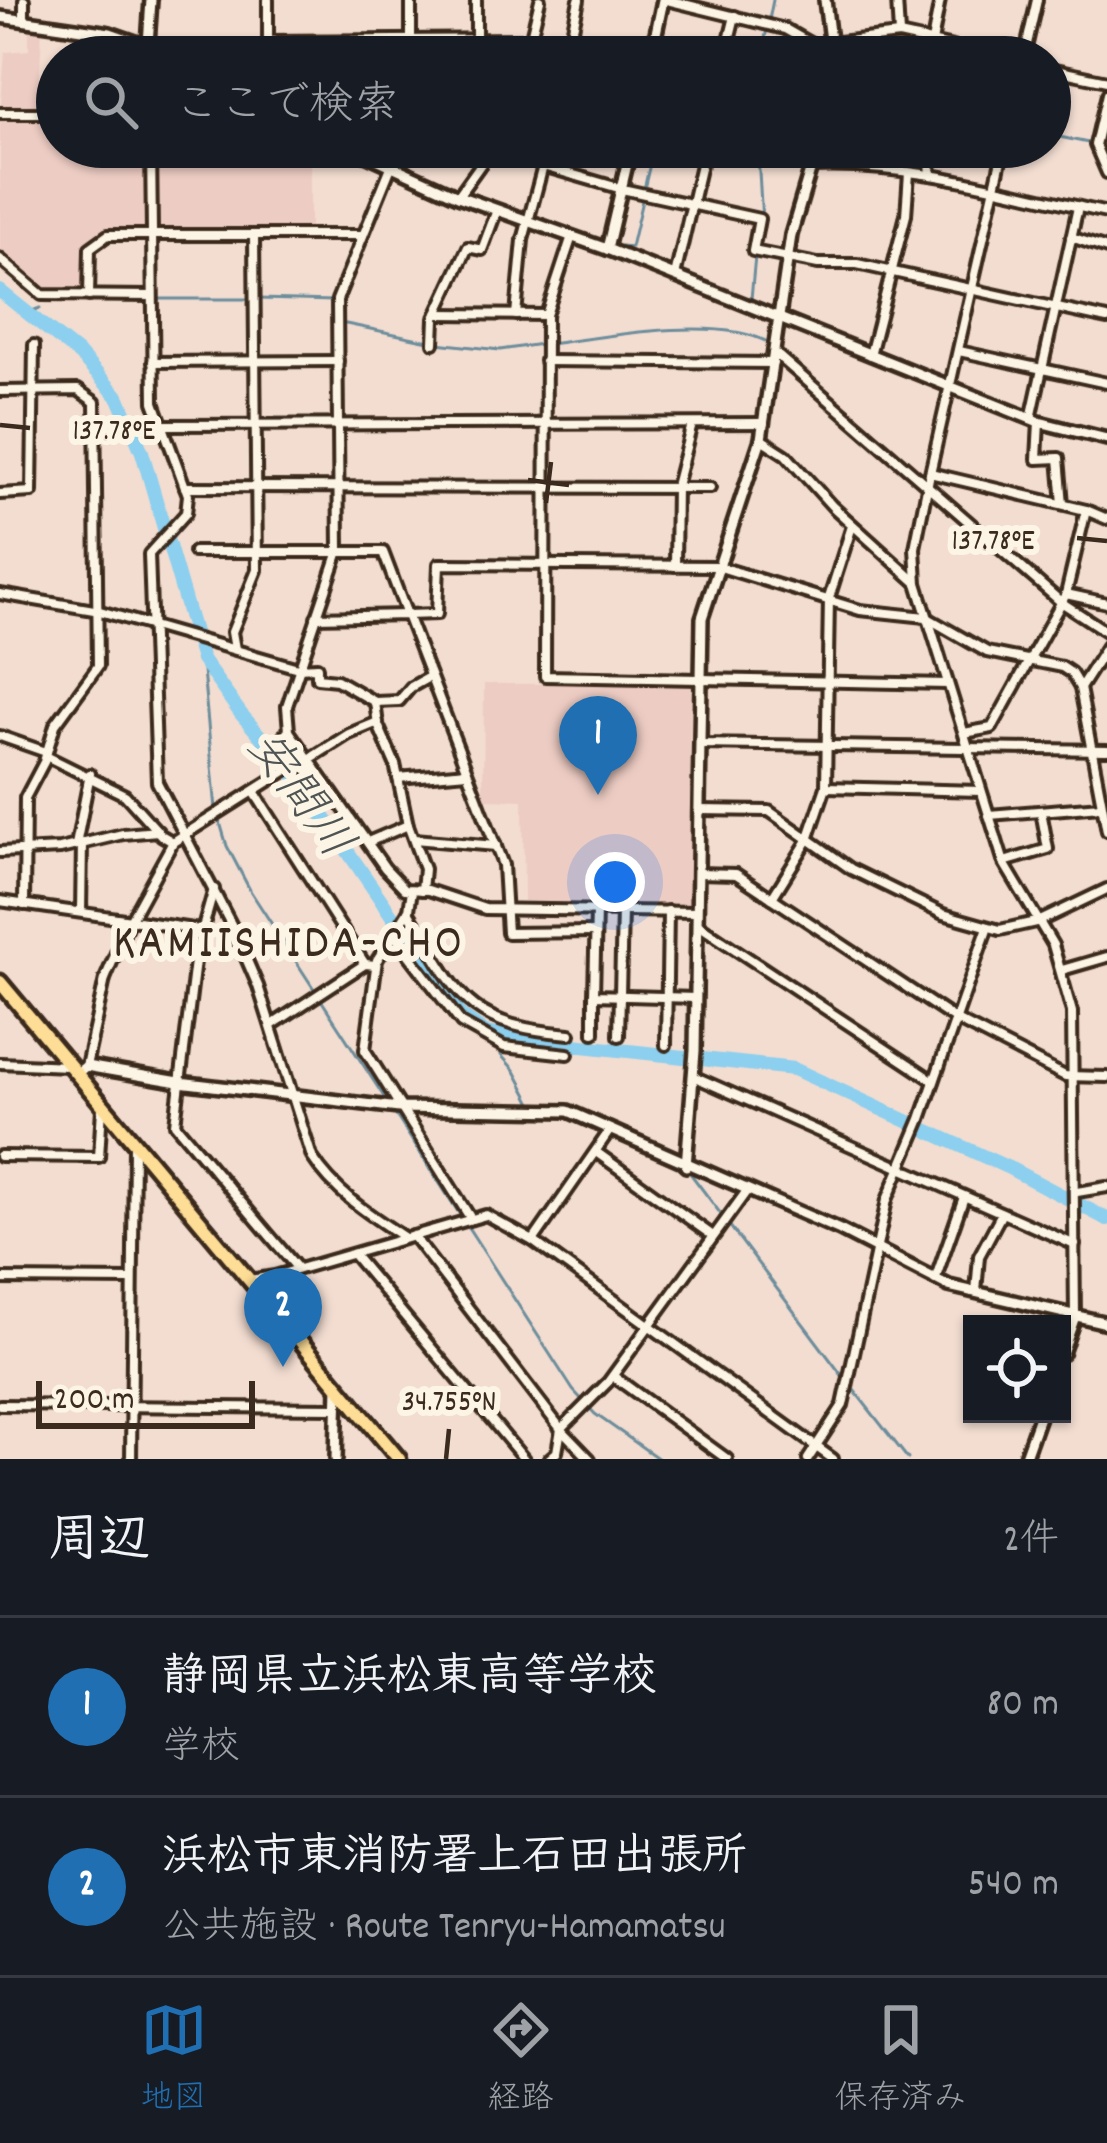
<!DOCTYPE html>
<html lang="ja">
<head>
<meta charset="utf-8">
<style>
	:root { --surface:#171b24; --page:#20242c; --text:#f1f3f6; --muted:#9ea1a6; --line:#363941; --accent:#1f6fb2 }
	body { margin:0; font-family:Dekko,"Klee One",sans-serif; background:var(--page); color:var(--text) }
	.controls { position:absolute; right:36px; bottom:36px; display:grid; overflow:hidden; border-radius:0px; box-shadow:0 3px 9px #0004 }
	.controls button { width:108px; height:108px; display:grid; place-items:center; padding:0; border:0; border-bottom:3px solid var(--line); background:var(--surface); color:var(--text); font:60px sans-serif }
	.scale { position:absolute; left:36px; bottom:30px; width:219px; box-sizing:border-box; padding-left:12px; border:6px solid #3b2a1e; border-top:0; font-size:33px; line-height:42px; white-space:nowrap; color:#3b2a1e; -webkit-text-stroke:9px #fcf5e5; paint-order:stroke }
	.you { position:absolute; left:615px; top:882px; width:42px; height:42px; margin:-30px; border:9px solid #fff; border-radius:50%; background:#1a73e8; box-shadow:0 0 0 18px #1a73e833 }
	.badge { display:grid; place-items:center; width:78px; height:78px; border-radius:50%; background:var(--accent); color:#fff; font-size:39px; font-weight:700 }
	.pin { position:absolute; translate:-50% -99px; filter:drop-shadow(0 3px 6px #0008) }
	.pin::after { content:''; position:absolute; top:63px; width:42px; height:36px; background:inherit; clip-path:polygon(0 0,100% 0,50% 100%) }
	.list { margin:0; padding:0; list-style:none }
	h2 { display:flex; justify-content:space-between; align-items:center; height:156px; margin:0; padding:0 48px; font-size:51px }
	h2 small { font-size:39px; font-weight:400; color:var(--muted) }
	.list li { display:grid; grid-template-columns:78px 1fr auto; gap:36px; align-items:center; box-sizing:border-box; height:180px; padding:0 48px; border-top:3px solid var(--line) }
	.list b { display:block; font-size:45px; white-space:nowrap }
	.list p { margin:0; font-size:39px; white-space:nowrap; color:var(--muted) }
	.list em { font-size:39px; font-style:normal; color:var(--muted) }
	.icon { flex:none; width:66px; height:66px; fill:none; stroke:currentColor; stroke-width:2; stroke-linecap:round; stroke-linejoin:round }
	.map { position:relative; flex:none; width:1107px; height:1459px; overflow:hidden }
	.search { position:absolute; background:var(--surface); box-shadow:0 3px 9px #0004; left:36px; right:36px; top:36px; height:132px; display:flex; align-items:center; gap:30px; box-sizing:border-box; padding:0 42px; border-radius:66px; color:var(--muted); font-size:45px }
	.sheet { height:516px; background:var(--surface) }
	nav { display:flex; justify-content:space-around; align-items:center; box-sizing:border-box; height:168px; border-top:3px solid var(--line); background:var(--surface); font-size:33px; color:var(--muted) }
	nav a { display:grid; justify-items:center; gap:6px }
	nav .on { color:var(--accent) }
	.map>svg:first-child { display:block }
	.built { fill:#edccc3 }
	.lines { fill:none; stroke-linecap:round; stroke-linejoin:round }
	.stream { stroke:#6c8d9b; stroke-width:3 }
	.river { stroke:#8ccfee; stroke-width:14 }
	.minor-casing { stroke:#3b2a1e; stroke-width:16 }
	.tertiary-casing { stroke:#3b2a1e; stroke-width:18 }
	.primary-casing { stroke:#3b2a1e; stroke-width:21 }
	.minor { stroke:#fcf5e5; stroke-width:8 }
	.tertiary { stroke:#fcf5e5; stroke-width:9 }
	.primary { stroke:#fedd96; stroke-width:12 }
	.ticks { fill:none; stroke:#3b2a1e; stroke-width:4.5 }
	.labels { text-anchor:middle; stroke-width:12; stroke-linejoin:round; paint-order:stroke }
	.water-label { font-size:48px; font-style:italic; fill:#4f5352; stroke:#fcf5e5 }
	.neighbourhood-label { font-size:48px; letter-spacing:3px; fill:#3b2a1e; stroke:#fcf5e5 }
	.ticks-label { font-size:30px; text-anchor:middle; fill:#3b2a1e; stroke:#fcf5e5; stroke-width:12; stroke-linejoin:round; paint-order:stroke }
</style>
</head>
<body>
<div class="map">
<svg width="1107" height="1459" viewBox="0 0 1107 1459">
	<rect width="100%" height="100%" fill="#f3ddd1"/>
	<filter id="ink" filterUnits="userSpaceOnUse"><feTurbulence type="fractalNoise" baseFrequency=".00833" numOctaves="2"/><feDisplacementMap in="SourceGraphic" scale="24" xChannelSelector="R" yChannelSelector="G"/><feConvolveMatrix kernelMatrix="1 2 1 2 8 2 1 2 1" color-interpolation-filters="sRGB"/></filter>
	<g filter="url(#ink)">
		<g class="built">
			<polygon points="29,24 42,26 38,116 57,116 57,147 143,147 144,230 108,230 85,249 86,292 45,292 23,271 0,257 0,116 5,52 29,50"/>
			<polygon points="155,147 310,147 310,231 156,230"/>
			<polygon points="691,683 689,905 524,901 523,800 483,799 484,684"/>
		</g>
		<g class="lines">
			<g class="stream">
				<polyline points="769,20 773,0"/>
				<polyline points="761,57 767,29"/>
				<polyline points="1029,57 1042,2"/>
				<polyline points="1050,135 1093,144"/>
				<polyline points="758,155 762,221"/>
				<polyline points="644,189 654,147"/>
				<polyline points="621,246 631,247 643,196"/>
				<polyline points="157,299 250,299"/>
				<polyline points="258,299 335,301"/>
				<polyline points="751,299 755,256"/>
				<polyline points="47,301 137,300"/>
				<polyline points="27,313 40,308"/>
				<polyline points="346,324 429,341"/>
				<polyline points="437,343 500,350 541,344"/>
				<path d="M551,344C605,336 722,315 769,343"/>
				<polyline points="202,660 216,809"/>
				<polyline points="219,819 227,846 251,892 388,1103"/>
				<polyline points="501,1055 515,1071 533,1105"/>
				<polyline points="393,1111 573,1390 595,1414 659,1459"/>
				<polyline points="583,1122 690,1173 844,1378"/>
				<polyline points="850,1385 908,1459"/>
			</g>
			<polyline class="river" points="0,291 80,355 119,398 142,452 202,660 241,714 298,779 460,1015 485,1033 518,1039 794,1069 1011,1169 1107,1219"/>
			<defs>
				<g id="minor">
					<polyline points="24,0 24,21"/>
					<polyline points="268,0 268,57"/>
					<polyline points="411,0 411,57"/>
					<polyline points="667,0 785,29 813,45 899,35 998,57"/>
					<polyline points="897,0 899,35"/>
					<polyline points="268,41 530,39"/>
					<polyline points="349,41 349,57"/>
					<polyline points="932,42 940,0"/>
					<polyline points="476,57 476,0"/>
					<polyline points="526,57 540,0"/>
					<polyline points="567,57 579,0"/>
					<polyline points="725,57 735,16"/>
					<polyline points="922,57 923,40"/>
					<polyline points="1024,57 1037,0"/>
					<polyline points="1050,69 1107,81"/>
					<polyline points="1107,94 1095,145 1107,173"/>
					<polyline points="0,113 57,113"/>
					<path d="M151,147L154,402L188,495L186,513L149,554L157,782L233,928L258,986L312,1157C335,1193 370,1215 405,1238"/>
					<polyline points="399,147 337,300 339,551 287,706 289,731 385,868 405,889 428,890 485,909 697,912"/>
					<polyline points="547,147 543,166 622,189 759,219 753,251 818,264 857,264 1107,319"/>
					<polyline points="732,147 811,163"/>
					<polyline points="929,147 931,175"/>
					<polyline points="1004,147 930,473 915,548 917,583 1004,863 1053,945 1072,1012 1075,1316"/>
					<path d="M811,167C911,162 1010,192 1107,213"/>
					<polyline points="458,196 493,147"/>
					<polyline points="572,236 546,315 545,676 948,684"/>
					<polyline points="1071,237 1107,249"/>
					<polyline points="0,259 42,295 152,296"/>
					<polyline points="675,276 705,147"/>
					<polyline points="89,296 90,248 108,235 362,235"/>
					<polyline points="437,314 546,315"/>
					<polyline points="516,315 523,240 543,166"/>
					<polyline points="434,343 435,318 468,247 482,250 497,210"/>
					<polyline points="959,351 1107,383"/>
					<polyline points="776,354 1061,602 1107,632"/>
					<polyline points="870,355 906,215 909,173"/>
					<polyline points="545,361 773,363"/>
					<polyline points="153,362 338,361"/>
					<polyline points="0,391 78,390 95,402 98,666 55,725 44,762 25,798 24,905"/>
					<polyline points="1031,419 1078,207"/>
					<polyline points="1039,422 1037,459 1059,458 1063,504"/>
					<polyline points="161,425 764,423"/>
					<polyline points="761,439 786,455 832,506 916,582"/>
					<polyline points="930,473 1086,510 1107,519"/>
					<polyline points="185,487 710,488"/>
					<polyline points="0,494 32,492 34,345"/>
					<polyline points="194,552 383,552 407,615 437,614 439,564 717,566 860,610 926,617 987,652 1062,667 1071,673 1080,688"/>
					<polyline points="675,566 676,486 692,424"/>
					<polyline points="0,594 100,611 298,668 317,667 317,678 337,680 375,702 399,701 411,687 429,677"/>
					<polyline points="1066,594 1086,510"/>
					<polyline points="316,617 407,615 503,865 507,933 595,932"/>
					<polyline points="1107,646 1080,688 1107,831"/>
					<polyline points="235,649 232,632 257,570 254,236"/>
					<polyline points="375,702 378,725 395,764 408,825 424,869 422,890"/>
					<path d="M289,731L283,736C295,754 308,777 328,787"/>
					<polyline points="964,733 992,728 1066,594 1107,603"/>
					<polyline points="0,736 46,752"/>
					<polyline points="700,744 1107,750"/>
					<polyline points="46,756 125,795 161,835 173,842"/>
					<polyline points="308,760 349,734 378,722"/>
					<polyline points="398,778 467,772"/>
					<polyline points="826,787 981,791"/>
					<polyline points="255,793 355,949 365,964 376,965"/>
					<polyline points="700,810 769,811 851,869 943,914 1000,930 1040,921 1107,889"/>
					<polyline points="989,815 1101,806"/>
					<polyline points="414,839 496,846"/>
					<polyline points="368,842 408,825"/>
					<polyline points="76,845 90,774"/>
					<polyline points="0,852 60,849 123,834 158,831"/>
					<polyline points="1004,862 1048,849 1041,811"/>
					<polyline points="698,873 736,874 956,1020 1065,1076 1107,1077"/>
					<polyline points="214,889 196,953 175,1124 298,1269"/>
					<polyline points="412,890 409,910 377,960 365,1050 471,1219"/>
					<polyline points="772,898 808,840 826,787 829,598 852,526"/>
					<polyline points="0,901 200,930"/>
					<polyline points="596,909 594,995 696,998"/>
					<path d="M408,911C459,996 464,1025 570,1034"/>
					<polyline points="81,912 82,843"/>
					<polyline points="697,924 934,1081"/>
					<polyline points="393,934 461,1023 504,1047 568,1054"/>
					<polyline points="1062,970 1107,957"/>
					<polyline points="272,1025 365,964"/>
					<polyline points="594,1033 594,995"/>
					<polyline points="619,1036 622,910"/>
					<polyline points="666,1045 668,911"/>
					<polyline points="0,1063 68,1066"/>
					<polyline points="86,1066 105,979 128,924 173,842 301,761"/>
					<polyline points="693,1076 1075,1245"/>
					<polyline points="596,1152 713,1236"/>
					<polyline points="0,1156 99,1157 102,1108"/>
					<polyline points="1077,1192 1107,1187"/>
					<polyline points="413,1236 561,1429 590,1459"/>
					<polyline points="533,1241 610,1130"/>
					<polyline points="353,1254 524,1459"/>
					<polyline points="0,1279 131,1280"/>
					<polyline points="250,1280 275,1276 486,1215 533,1241 833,1459"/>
					<polyline points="935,1280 964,1197"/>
					<polyline points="976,1292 979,1256 1002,1213"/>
					<polyline points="613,1376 727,1459"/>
					<polyline points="0,1405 337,1408"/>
					<polyline points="131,1459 134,1146"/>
					<polyline points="549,1459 557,1452 561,1429 608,1382 746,1192"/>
					<polyline points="808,1459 843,1405 887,1200 921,1119 988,927"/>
				</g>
				<g id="tertiary">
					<polyline points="825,0 832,57"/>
					<polyline points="0,17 110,33 179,57"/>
					<polyline points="148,44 151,0"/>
					<polyline points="651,57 663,0"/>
					<polyline points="350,147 458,196 607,249 1039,422 1107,439"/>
					<polyline points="607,249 631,147"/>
					<polyline points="76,1074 86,1066 179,1082 399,1108 568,1111 840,1230 949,1286 1107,1323"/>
					<polyline points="686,1166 695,1051 702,618 761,439 791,235 817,147"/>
					<polyline points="1062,1353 1075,1316"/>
					<polyline points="336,1459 338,1386"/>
					<polyline points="1024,1459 1040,1414"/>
				</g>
				<polyline id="primary" points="0,982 399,1459"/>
			</defs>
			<use href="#minor" class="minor-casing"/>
			<use href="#tertiary" class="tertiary-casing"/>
			<use href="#primary" class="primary-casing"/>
			<use href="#minor" class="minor"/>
			<use href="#tertiary" class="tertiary"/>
			<use href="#primary" class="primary"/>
		</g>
	</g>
	<path class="ticks" d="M0,425L30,428M528,480L569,485M546,503L551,462M1077,538L1107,541M446,1459L449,1429"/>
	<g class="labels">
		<g class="water-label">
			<text transform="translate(303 792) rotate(54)" y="17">安間川</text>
		</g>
		<g class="neighbourhood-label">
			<text x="289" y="956">KAMIISHIDA-CHO</text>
		</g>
	</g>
	<g class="ticks-label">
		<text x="114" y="439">137.78°E</text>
		<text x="993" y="549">137.78°E</text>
		<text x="449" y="1410">34.755°N</text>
	</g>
</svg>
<div class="controls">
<button><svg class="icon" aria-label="locate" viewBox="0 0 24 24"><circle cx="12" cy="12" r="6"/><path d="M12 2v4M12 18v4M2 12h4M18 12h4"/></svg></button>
</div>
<div class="scale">200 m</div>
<div class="you"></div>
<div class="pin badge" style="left:598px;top:795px">1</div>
<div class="pin badge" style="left:283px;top:1367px">2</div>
<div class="search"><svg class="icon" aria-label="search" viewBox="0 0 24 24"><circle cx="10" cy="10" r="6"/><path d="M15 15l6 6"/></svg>ここで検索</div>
</div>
<section class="sheet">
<h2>周辺<small>2件</small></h2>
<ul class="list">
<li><span class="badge">1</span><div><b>静岡県立浜松東高等学校</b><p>学校</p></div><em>80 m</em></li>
<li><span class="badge">2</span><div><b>浜松市東消防署上石田出張所</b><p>公共施設 · Route Tenryu-Hamamatsu</p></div><em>540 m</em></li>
</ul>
</section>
<nav>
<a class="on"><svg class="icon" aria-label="map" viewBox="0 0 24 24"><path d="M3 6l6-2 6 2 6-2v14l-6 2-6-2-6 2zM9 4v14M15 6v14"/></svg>地図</a>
<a><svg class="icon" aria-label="directions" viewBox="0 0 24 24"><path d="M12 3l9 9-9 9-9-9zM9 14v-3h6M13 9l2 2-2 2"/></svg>経路</a>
<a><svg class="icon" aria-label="saved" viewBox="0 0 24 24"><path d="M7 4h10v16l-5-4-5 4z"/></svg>保存済み</a>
</nav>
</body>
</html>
